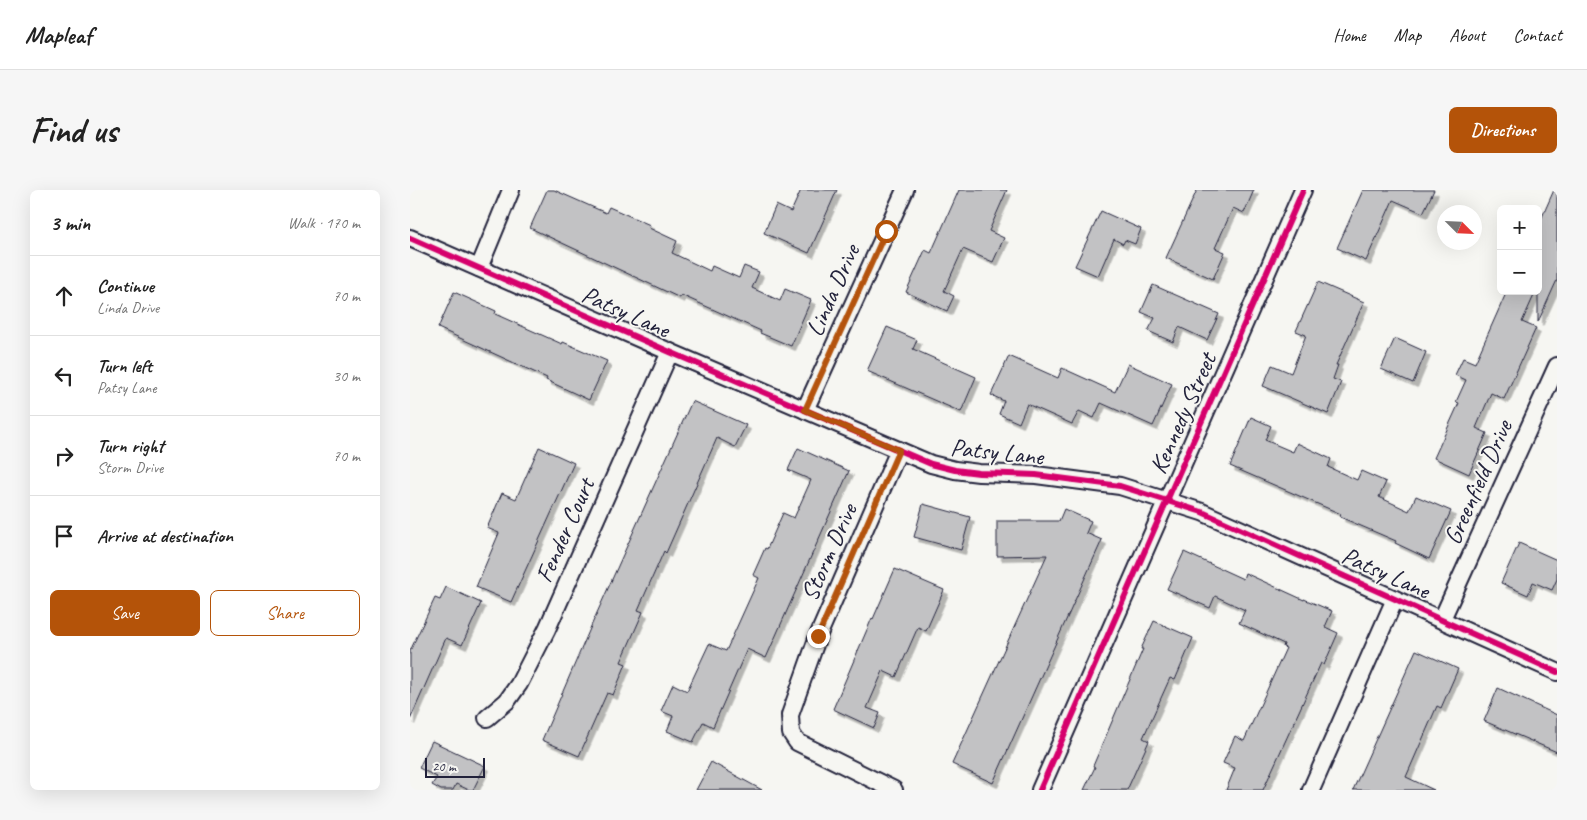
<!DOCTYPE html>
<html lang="en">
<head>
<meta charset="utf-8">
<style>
	:root { --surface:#fff; --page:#f6f6f6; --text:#222; --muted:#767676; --line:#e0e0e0; --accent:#b45309 }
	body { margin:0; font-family:Caveat,sans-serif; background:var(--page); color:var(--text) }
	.controls { position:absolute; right:15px; top:15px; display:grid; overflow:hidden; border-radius:8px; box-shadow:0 5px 20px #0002 }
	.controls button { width:45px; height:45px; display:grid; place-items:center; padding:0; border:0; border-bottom:1px solid var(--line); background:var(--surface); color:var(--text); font:25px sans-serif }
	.compass { position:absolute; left:1027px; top:15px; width:45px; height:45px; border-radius:50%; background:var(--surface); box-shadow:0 5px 20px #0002; rotate:114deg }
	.scale { position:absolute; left:15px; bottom:12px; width:60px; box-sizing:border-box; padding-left:5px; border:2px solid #22223b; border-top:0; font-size:14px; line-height:18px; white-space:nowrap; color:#22223b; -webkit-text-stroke:4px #f6f6f2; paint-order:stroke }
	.stop { position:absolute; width:15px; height:15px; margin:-11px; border:4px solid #b45309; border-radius:50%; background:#fff }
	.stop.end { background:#b45309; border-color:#fff; box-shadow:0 1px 5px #0008 }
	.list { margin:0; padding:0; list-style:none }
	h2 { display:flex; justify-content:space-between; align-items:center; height:65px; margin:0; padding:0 20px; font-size:21px }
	h2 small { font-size:16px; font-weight:400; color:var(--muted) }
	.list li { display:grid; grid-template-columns:32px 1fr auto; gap:15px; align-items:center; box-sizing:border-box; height:80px; padding:0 20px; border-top:1px solid var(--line) }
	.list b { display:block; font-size:19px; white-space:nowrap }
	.list p { margin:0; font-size:16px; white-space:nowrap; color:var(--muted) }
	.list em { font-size:16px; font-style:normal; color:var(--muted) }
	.actions { display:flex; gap:10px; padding:15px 20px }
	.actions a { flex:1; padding:11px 0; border:1px solid var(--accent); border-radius:8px; text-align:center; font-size:18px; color:var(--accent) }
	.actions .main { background:var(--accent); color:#fff }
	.icon { flex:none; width:28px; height:28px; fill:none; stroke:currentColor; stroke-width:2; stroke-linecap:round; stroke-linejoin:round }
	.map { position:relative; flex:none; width:1147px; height:600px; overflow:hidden; border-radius:8px }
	header { display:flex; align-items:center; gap:30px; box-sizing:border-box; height:70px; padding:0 25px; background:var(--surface); border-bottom:1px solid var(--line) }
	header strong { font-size:24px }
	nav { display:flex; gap:28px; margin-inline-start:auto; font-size:18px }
	.intro { display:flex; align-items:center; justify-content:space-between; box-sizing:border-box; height:120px; padding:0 30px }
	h1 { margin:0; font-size:35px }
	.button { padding:12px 22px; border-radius:8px; background:var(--accent); color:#fff; font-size:18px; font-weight:700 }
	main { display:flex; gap:30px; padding:0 30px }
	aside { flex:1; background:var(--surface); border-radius:8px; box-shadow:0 5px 20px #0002 }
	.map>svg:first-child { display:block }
	.building { fill:#c2c2c4; stroke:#22223b; filter:url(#shadow) }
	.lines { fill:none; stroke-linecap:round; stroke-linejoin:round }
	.street-casing { stroke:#22223b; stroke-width:20 }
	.street { stroke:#f6f6f2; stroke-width:16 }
	.cycleway-casing { stroke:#f6f6f2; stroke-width:9 }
	.cycleway { stroke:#d6006c; stroke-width:6 }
	.route { stroke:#b45309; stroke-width:6 }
	.labels { text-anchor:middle; stroke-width:4; stroke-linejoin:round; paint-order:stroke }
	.street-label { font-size:25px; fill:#22223b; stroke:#f6f6f2 }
</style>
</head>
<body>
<header>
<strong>Mapleaf</strong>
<nav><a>Home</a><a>Map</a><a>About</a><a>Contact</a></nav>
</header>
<div class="intro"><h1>Find us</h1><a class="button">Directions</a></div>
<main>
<aside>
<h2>3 min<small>Walk · 170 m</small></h2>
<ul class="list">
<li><svg class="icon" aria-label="ahead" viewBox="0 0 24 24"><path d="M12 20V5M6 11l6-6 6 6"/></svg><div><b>Continue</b><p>Linda Drive</p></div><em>70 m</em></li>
<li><svg class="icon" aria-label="left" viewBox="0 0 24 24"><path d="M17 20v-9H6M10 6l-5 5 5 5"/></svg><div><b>Turn left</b><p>Patsy Lane</p></div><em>30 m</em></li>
<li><svg class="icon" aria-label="right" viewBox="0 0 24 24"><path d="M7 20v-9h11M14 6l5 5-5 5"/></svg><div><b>Turn right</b><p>Storm Drive</p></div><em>70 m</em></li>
<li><svg class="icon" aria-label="arrive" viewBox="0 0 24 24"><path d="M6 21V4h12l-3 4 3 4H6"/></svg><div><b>Arrive at destination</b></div></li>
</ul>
<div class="actions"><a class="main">Save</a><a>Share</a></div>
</aside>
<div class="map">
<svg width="1147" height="600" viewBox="0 0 1147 600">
	<defs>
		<filter id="shadow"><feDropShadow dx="4.5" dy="4.5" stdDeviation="0" flood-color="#0004"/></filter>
	</defs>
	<rect width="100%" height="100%" fill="#f6f6f2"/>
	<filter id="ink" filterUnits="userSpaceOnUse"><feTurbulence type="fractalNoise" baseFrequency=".02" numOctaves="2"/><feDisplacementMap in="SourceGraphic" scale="10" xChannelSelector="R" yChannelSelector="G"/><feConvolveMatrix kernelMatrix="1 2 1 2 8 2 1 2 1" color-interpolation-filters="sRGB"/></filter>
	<g filter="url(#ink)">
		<g class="building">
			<polygon points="137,0 144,0 196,23 199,17 240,35 239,38 267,51 262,63 300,81 302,76 329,88 334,76 349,82 342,98 370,111 375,99 401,110 381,156 350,143 351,141 271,105 270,108 120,38"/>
			<polygon points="391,0 427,0 399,63 354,43 366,15 381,22"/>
			<polygon points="549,0 597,0 579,41 594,48 583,72 553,59 534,101 544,106 537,121 496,102 515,60 521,63"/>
			<polygon points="787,0 844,0 834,23 823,18 805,58 815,62 803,89 756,68"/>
			<polygon points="953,0 1024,0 1013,23 983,10 956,71 927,58"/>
			<polygon points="1144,0 1147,0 1147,90 1128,132 1128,36"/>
			<polygon points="691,21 731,39 725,54 715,50 713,54 704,49 688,86 665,76"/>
			<polygon points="908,92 954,112 926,175 928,175 923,189 931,192 918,224 853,196 862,175 881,183 896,145 886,141"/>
			<polygon points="743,95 809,124 797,150 769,137 763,152 738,141 745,128 731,122"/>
			<polygon points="1097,101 1126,101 1112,132 1126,138 1094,209 1081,203 1066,238 1077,243 1059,284 1024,268 1049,213 1046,212 1056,190 1045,185 1053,168 1065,173"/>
			<polygon points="44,102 86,121 85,124 152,154 153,152 197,171 179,210 136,190 137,188 28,138"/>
			<polygon points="477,137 507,150 503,159 566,187 551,222 457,181"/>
			<polygon points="985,148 1016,162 1003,193 971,179"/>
			<polygon points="599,166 648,188 652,178 705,202 718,174 762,194 743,236 691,213 684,228 669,221 662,234 617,214 609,233 589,224 594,211 581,205"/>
			<polygon points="282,211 336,235 325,257 307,248 256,363 254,361 228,420 233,422 211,472 216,474 203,505 197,503 169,566 132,550 182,434"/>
			<polygon points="841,227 861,236 855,250 883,262 887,253 921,269 918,277 947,290 951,281 976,292 969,307 999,321 1006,306 1041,321 1019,369 985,353 986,351 930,327 931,324 820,276"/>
			<polygon points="129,257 164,273 101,412 66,397 89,343 77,338 92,303 106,309"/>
			<polygon points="388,258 439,281 356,468 337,459 303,537 293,532 283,552 257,541 263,526 251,521 263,494 277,501 299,454 316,461 349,388 343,385 355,358 357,359 373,323 384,328 401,290 378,280"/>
			<polygon points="513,314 560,327 551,360 504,347"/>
			<polygon points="654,319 681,331 676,343 692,350 583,593 542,574 637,365 587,366 587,331 649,331"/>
			<polygon points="1109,353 1147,370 1147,389 1142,400 1123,392 1118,405 1091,393"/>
			<polygon points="774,362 833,389 835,383 894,410 894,409 922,421 915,437 928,443 914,475 911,473 853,600 816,600 825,578 813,573 825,546 834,551 876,458 873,457 874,454 829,433 835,420 805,406 800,418 757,399"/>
			<polygon points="485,379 534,400 516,441 508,437 486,487 473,481 457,518 470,523 464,538 423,519 462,428 463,429"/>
			<polygon points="36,397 71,413 52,455 36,448 0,530 0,461 25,408 30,410"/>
			<polygon points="744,431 783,448 765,490 760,488 733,548 739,551 717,600 674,600 685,577 683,576 733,459 731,459"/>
			<polygon points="1006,460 1048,479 1031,518 1027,516 996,587 1024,600 943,600"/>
			<polygon points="1088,498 1147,525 1147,562 1074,531"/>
			<polygon points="22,551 75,576 63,600 59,600 46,594 43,600 31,600 22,595 27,587 9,578"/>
			<polygon points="301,572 352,600 286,600"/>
		</g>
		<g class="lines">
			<defs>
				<g id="street">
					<polyline points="0,48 260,162 521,274 545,280 569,283 626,285 710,296 792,322 1147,482"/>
					<polyline points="69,78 101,0"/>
					<polyline points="395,220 495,0"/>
					<polyline points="1032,429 1147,176"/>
					<polyline points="77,528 97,511 109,494 137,439 260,162"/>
					<polyline points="484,600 387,552 381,543 380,525 408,446 489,260"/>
					<polyline points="630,600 893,0"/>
					<polyline points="901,600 985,409"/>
				</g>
			</defs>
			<use href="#street" class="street-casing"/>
			<use href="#street" class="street"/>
			<defs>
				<g id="cycleway">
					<polyline points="0,48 260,162 521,274 545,280 569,283 626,285 710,296 792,322 1147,482"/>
					<polyline points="630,600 893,0"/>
				</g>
			</defs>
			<use href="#cycleway" class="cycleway-casing"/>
			<use href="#cycleway" class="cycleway"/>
		</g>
	</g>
	<g class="lines" filter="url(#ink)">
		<polyline class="route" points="408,446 489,260 395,220 476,41"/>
	</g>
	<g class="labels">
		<g class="street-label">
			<text transform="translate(422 100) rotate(-66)" y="9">Linda Drive</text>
			<text transform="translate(216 121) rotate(24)" y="9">Patsy Lane</text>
			<text transform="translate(772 223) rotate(-66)" y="9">Kennedy Street</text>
			<text transform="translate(587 261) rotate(6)" y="9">Patsy Lane</text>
			<text transform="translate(1067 292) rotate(-66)" y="9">Greenfield Drive</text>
			<text transform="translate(154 340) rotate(-66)" y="9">Fender Court</text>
			<text transform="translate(418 362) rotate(-66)" y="9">Storm Drive</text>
			<text transform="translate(976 382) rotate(24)" y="9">Patsy Lane</text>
		</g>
	</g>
</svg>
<div class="controls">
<button>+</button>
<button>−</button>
</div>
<svg class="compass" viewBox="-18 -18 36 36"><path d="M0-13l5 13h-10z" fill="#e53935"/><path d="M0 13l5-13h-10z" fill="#767676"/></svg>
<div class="scale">20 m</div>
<div class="stop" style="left:476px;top:41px"></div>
<div class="stop end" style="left:408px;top:446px"></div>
</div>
</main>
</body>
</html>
